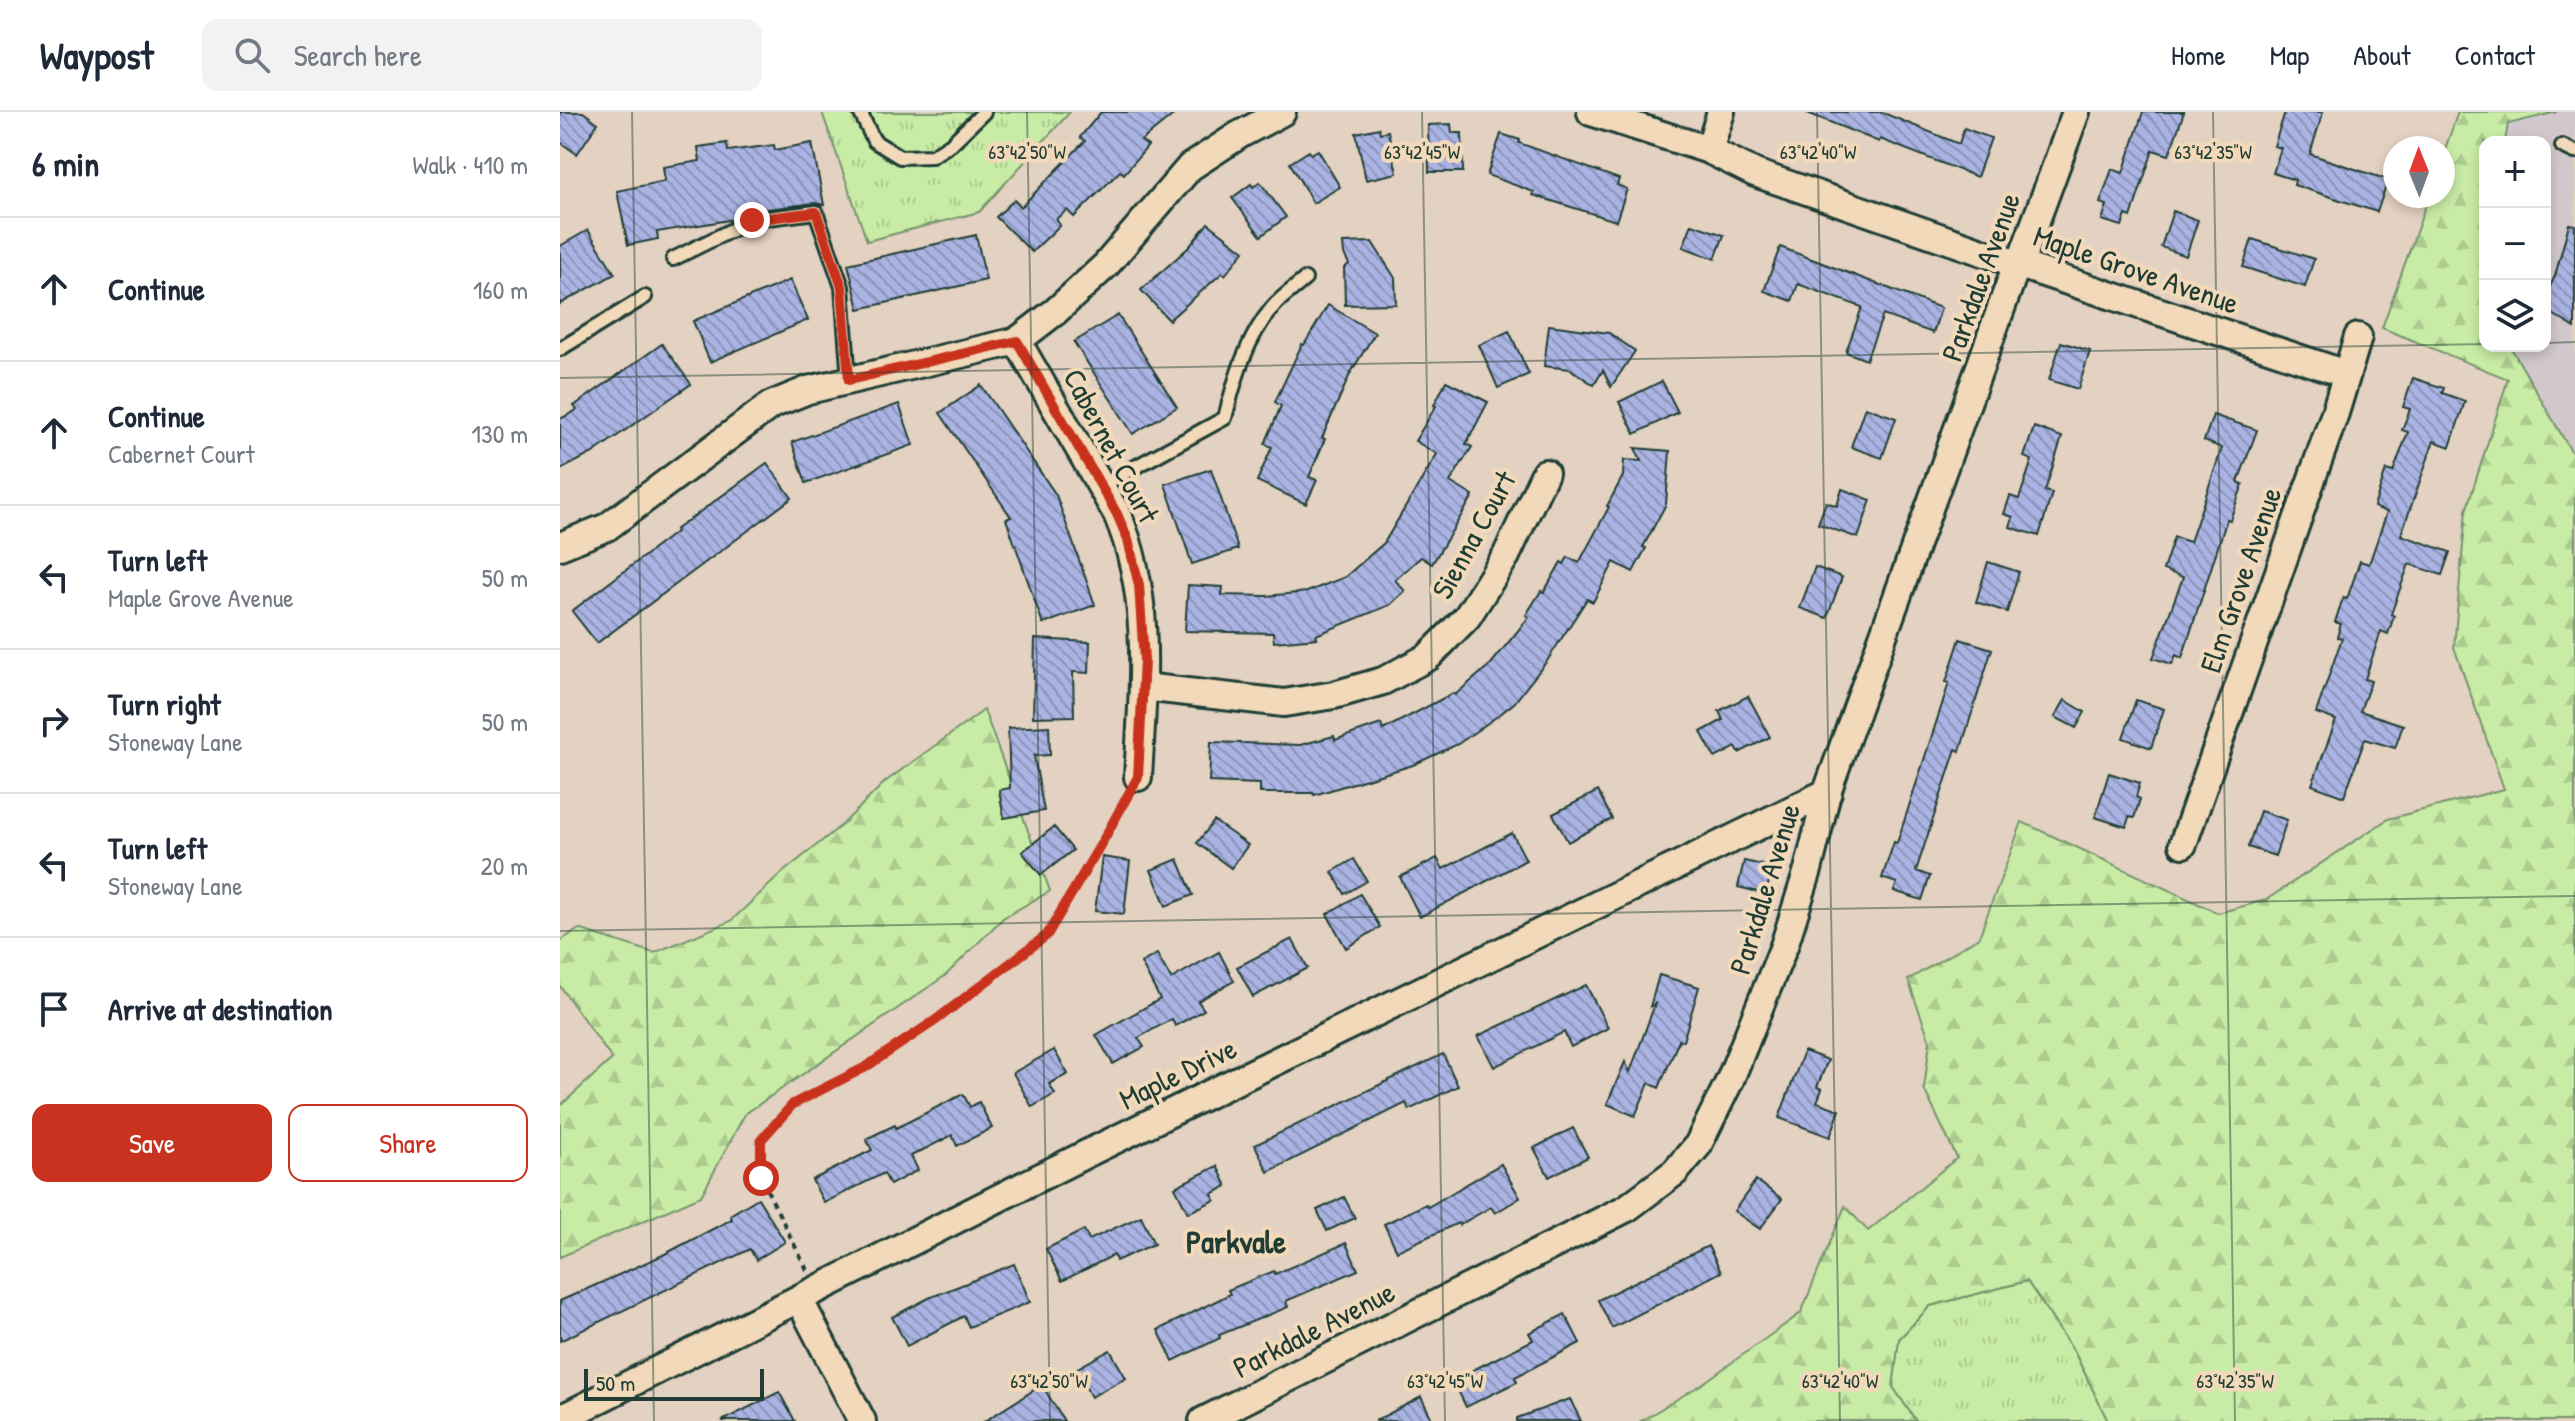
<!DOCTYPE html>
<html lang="en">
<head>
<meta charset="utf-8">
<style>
	:root { --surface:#fff; --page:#f2f2f3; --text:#1f2937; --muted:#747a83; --line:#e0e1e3; --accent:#c8321e }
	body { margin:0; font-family:"Patrick Hand",sans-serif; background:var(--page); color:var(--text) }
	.controls { position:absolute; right:24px; top:24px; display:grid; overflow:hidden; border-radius:16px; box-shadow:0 4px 12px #0003 }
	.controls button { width:72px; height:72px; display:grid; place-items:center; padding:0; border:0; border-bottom:2px solid var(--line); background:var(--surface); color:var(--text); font:40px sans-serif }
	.compass { position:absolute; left:1823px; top:24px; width:72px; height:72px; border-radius:50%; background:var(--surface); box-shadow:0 4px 12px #0003; rotate:359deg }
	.scale { position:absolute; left:24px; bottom:20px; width:180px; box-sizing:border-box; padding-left:8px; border:4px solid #1f3d34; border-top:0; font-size:22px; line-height:28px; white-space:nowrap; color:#1f3d34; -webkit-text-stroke:6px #f1d9b9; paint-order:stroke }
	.stop { position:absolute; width:24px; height:24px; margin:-18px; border:6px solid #c8321e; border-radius:50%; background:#fff }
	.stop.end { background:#c8321e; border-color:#fff; box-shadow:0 2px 8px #0008 }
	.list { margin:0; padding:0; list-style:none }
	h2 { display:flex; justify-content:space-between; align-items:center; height:104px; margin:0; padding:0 32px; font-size:34px }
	h2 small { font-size:26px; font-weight:400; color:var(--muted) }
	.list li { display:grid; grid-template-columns:52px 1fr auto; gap:24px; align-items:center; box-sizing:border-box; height:144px; padding:0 32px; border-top:2px solid var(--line) }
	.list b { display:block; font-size:30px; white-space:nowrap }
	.list p { margin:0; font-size:26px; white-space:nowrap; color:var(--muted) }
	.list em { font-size:26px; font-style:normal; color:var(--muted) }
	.actions { display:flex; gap:16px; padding:24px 32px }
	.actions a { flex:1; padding:18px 0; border:2px solid var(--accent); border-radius:16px; text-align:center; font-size:28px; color:var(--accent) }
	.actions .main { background:var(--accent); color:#fff }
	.icon { flex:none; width:44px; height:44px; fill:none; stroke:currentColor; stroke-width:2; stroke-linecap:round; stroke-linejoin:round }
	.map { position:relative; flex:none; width:2015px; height:1309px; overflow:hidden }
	header { display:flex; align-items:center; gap:48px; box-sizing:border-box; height:112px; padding:0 40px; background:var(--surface); border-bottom:2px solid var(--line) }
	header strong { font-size:38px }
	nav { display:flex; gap:44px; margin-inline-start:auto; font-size:28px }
	.search { width:560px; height:72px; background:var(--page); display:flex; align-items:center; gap:20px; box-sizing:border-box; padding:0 28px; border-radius:16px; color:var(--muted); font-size:30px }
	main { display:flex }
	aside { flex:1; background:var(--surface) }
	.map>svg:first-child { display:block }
	.built { fill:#d2c8cb }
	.grass { fill:url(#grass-tufts); stroke:#74946c; stroke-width:2 }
	.forest { fill:url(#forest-firs); stroke:#74946c; stroke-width:2 }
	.building { fill:url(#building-back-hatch); stroke:#1f3d34; stroke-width:2 }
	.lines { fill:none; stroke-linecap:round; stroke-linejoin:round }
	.lane-casing { stroke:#1f3d34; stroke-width:18 }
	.street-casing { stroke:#1f3d34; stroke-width:32 }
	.path { stroke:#1f3d34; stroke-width:4; stroke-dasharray:6 6; stroke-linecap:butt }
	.lane { stroke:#f1d9b9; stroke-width:12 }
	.street { stroke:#f1d9b9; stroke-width:26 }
	.route { stroke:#c8321e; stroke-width:10 }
	.ticks { fill:none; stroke:#1f3d34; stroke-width:2; stroke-opacity:0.45 }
	.labels { text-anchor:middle; stroke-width:8; stroke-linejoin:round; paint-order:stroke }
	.street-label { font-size:30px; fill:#1f3d34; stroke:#f1d9b9 }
	.neighbourhood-label { font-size:32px; font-weight:bold; fill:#1f3d34; stroke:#f1d9b9 }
	.ticks-label { font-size:20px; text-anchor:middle; fill:#1f3d34; stroke:#f1d9b9; stroke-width:8; stroke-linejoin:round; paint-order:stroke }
</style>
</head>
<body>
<header>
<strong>Waypost</strong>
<div class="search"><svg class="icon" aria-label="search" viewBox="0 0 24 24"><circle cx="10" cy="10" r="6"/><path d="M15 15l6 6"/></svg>Search here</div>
<nav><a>Home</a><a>Map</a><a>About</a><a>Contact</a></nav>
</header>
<main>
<aside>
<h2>6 min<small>Walk · 410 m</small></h2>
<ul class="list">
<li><svg class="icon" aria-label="ahead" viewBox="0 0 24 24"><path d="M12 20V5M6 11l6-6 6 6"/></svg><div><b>Continue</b></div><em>160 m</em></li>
<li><svg class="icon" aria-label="ahead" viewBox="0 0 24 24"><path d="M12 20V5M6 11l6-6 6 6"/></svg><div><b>Continue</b><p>Cabernet Court</p></div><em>130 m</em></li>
<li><svg class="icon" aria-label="left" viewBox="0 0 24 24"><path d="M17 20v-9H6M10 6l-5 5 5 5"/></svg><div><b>Turn left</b><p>Maple Grove Avenue</p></div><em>50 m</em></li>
<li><svg class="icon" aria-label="right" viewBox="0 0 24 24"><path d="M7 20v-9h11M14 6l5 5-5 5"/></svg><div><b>Turn right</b><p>Stoneway Lane</p></div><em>50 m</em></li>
<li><svg class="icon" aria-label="left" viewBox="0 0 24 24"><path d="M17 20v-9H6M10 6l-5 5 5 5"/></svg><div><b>Turn left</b><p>Stoneway Lane</p></div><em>20 m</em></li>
<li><svg class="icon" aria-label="arrive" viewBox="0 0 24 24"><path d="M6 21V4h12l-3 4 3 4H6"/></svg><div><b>Arrive at destination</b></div></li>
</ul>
<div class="actions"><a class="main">Save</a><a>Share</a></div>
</aside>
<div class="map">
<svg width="2015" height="1309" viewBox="0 0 2015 1309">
	<defs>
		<pattern id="grass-tufts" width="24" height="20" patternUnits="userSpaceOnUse" patternTransform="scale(2)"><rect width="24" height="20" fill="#c8eca5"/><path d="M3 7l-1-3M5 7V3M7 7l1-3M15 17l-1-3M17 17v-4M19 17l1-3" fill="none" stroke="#abcb8f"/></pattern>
		<pattern id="forest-firs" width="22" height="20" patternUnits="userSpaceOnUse" patternTransform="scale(2)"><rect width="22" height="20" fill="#c8eca5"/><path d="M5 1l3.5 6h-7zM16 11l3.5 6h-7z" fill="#abcb8f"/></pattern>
		<pattern id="building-back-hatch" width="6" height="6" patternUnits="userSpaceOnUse" patternTransform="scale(2)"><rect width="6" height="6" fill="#abb3e3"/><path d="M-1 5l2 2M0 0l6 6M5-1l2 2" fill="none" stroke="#8b93b9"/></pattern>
	</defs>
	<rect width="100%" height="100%" fill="#e3d1c1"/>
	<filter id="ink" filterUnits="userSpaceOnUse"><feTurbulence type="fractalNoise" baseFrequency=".0125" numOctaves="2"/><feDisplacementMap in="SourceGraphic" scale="16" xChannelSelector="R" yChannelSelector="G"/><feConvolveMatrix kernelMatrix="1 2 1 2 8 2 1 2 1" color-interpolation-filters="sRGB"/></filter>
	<g filter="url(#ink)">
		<polygon class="built" points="1997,0 2015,0 2015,346 1950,234 1985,234 1985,30 1945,30 1947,12"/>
		<g class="grass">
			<polygon points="262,0 510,0 419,100 307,129"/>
			<polygon points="1467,1169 1515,1241 1548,1309 1356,1309 1333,1275 1339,1227 1370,1194"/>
		</g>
		<g class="forest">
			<polygon points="1898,0 1997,0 1948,12 1945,30 1925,30 1925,234 1950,234 2015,346 2015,1309 1548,1309 1515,1241 1467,1169 1370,1194 1339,1227 1333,1275 1356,1309 1081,1309 1142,1272 1241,1201 1285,1094 1308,1119 1397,1046 1364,977 1370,929 1348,868 1419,825 1462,710 1658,801 1706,788 1828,707 1944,677 1894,535 1906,399 1948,267 1822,216 1869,84 1883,84 1883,43"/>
			<polygon points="424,598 490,779 443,806 386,863 185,1002 141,1084 0,1145 0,994 52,947 0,874 0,829 19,817 94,841 171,809 222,761 283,712 325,670"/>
		</g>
		<g class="building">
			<polygon points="0,0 23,0 38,11 17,42 0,30"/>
			<polygon points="541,0 617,0 581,29 588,34 564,62 560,59 514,105 507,98 496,107 500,113 472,140 436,105 454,88 461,95 525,29 520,25"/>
			<polygon points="1245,0 1321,0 1399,32 1404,16 1431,26 1417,65 1320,27 1319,30"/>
			<polygon points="1583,0 1624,0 1609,43 1593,38 1571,105 1566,103 1562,114 1542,108 1547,93 1540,91 1552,57 1563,61"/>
			<polygon points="1725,0 1763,0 1750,42 1828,68 1817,100 1734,73 1735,68 1713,61 1721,36 1714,34"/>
			<polygon points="891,12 892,21 902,21 903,60 869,60 868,13"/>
			<polygon points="819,16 820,21 828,19 837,61 806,68 796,21"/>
			<polygon points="941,22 960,28 959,31 1059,67 1057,73 1067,77 1056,109 973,83 974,80 927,63"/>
			<polygon points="167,31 168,39 214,33 215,38 252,31 264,93 255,91 191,99 175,107 97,120 98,127 68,133 57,79 105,69 103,55 140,49 138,35"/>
			<polygon points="758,38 780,75 753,91 730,51 749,39 751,42"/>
			<polygon points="700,70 726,105 701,124 672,86 691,72 693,75"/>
			<polygon points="1613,99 1638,108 1626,144 1601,135"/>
			<polygon points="648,111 684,139 665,163 662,161 609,208 581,178 629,135"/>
			<polygon points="1132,112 1164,123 1155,147 1123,135"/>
			<polygon points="2009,112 2015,113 2015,216 1985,197 1985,185 1995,164"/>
			<polygon points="28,118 55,162 0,192 0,134"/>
			<polygon points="416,123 426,168 299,197 288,152"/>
			<polygon points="1692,127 1754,147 1745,175 1683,155"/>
			<polygon points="812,130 835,166 836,192 785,193 784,156 789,152 784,142 783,131"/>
			<polygon points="1220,135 1381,196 1373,221 1323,203 1306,248 1286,240 1302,195 1238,172 1232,189 1204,179"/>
			<polygon points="230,168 248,208 150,250 133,209"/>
			<polygon points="768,193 815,221 790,262 762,326 765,327 749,365 757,368 746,392 697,369 712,335 705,332 721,294 715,290 742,232 744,233"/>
			<polygon points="558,203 617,295 573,322 514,230"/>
			<polygon points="989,213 1049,221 1075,239 1051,275 1043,258 1034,273 1010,257 984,254"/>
			<polygon points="949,219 969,262 938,276 919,233"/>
			<polygon points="1501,230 1530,239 1518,277 1489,268"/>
			<polygon points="102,232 131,272 33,341 0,358 0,307 17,298 14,294"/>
			<polygon points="1853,266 1884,276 1882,281 1905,289 1890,335 1874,329 1841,423 1890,440 1882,463 1849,452 1831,502 1834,504 1828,522 1821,519 1805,567 1811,569 1800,599 1843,613 1835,636 1805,627 1784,685 1752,673 1776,608 1756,601 1782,526 1777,525 1781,512 1775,510 1783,486 1787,487 1800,449 1809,452 1827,400 1814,395 1826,358 1833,360 1848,320 1842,318 1850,297 1843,295"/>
			<polygon points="886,269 928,290 906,332 912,335 890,370 913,384 872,452 861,445 835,468 845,479 830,493 756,523 757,526 714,530 713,521 625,519 628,473 663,475 662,483 706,484 747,480 785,465 824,431 877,342 855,329 876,294 874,293"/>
			<polygon points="1102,269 1118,300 1075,322 1059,290"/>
			<polygon points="421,273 496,383 535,493 483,512 446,407 451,405 380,301"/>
			<polygon points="339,292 353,333 246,371 232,330"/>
			<polygon points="1305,295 1336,306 1322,346 1291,335"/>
			<polygon points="1653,303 1697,318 1678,370 1683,372 1670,408 1667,407 1622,546 1616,543 1612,552 1593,546 1623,465 1603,458 1614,425 1630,430 1662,336 1644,329"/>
			<polygon points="1474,315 1502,325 1485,379 1492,381 1479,424 1450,415 1453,405 1444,402 1450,384 1459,387 1472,348 1464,345"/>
			<polygon points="1075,336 1110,339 1106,392 1083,435 1086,436 1073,460 1054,450 1033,490 1027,487 987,549 954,591 939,603 898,632 853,653 754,683 753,681 700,681 700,672 649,670 651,630 740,633 774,624 775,628 821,612 823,618 893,581 895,583 931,552 969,505 966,503 981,479 984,480 1001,450 1004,452 1008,445 1019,451 1049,395 1047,394 1063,364 1064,348 1081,349"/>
			<polygon points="207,351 232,386 37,531 12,499 116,420 115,418"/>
			<polygon points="651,357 678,437 632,452 605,372"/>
			<polygon points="1282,377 1311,388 1298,426 1258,412 1266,390 1277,394"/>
			<polygon points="1428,450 1459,460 1447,500 1416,490"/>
			<polygon points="1255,455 1282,465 1267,506 1240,496"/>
			<polygon points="475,527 530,530 529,561 513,560 514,604 473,605"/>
			<polygon points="1400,527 1432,537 1400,639 1396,637 1356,759 1370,764 1362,788 1334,779 1337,771 1322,766 1334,730 1337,731 1389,571 1386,570"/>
			<polygon points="1188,584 1210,625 1179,641 1176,635 1155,646 1141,620 1163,608 1159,599"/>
			<polygon points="1505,588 1525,600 1516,616 1495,605"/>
			<polygon points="1576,588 1604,597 1591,636 1563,626"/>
			<polygon points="489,614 490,643 474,644 484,699 444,706 439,678 450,676 448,616"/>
			<polygon points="1549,661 1580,671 1576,685 1580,687 1574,706 1569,705 1566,715 1535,705"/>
			<polygon points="1038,679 1052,707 1008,730 993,702"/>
			<polygon points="1700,699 1727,708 1715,744 1688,735"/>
			<polygon points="654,709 688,733 671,756 637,731"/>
			<polygon points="494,715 513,738 481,763 462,740"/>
			<polygon points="952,721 966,748 860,805 840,765 877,746 883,757"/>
			<polygon points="542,745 570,749 564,802 535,799"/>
			<polygon points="618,747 633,783 606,794 591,758"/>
			<polygon points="794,747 807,769 785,782 772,760"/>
			<polygon points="1184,749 1212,755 1206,782 1178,775"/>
			<polygon points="800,782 820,815 786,836 767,802"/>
			<polygon points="732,827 748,856 693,885 677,855"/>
			<polygon points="659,840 674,869 638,889 644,898 615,914 612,907 578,926 584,935 553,952 536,923 600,887 581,851 597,842 611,867"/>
			<polygon points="1099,863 1139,875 1123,929 1119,928 1099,976 1089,971 1075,1004 1047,992 1065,950 1070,960 1095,892 1090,895"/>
			<polygon points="1026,873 1048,916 1011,935 1004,920 934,955 918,924"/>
			<polygon points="494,938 508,962 489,972 495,982 472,995 453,961"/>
			<polygon points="1244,939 1268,948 1257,975 1262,977 1257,990 1280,998 1270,1025 1219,1006"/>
			<polygon points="883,942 898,974 849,998 846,991 708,1060 695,1033"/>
			<polygon points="403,982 410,995 419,990 432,1016 397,1034 392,1023 351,1044 358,1058 330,1073 324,1061 264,1091 252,1068 312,1038 306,1027 335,1013 336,1016"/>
			<polygon points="1013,1016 1028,1045 989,1065 974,1036"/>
			<polygon points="941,1052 960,1086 935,1101 931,1095 899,1113 898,1111 837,1139 824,1112 866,1092 868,1095"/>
			<polygon points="657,1054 667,1074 652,1082 655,1088 628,1101 615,1075"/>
			<polygon points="1196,1068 1222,1087 1200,1117 1174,1099"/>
			<polygon points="784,1085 795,1106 767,1119 757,1098"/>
			<polygon points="198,1086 225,1130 196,1148 190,1137 0,1229 0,1189 103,1143 172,1107 170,1103"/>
			<polygon points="581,1104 594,1132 556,1149 554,1143 502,1169 486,1137 524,1118 529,1128"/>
			<polygon points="786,1131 798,1158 726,1189 728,1195 659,1223 660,1226 613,1249 598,1218 670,1182 668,1178 714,1159 715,1162"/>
			<polygon points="1148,1134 1161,1160 1052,1216 1038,1188"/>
			<polygon points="454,1152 470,1190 409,1215 404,1204 347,1234 332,1205 369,1186"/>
			<polygon points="1005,1202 1020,1231 955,1265 957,1270 906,1295 893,1268 973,1228 969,1221"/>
			<polygon points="550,1238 566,1266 531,1285 516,1257"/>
			<polygon points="482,1273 504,1309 425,1309"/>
			<polygon points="219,1280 235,1309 162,1309"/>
			<polygon points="861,1285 873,1309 815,1309"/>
			<polygon points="1010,1287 1021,1309 957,1309 957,1306"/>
		</g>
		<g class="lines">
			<defs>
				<g id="lane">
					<polyline points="300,0 314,29 340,45 372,44 391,32 424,0"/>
					<polyline points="2002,34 2015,40"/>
					<polyline points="113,147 192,108 256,100 282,175 289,268"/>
					<polyline points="0,237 85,185"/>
					<path d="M538,368L546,371L665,306C675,267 686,227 712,196C721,185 735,176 745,167"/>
				</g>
				<g id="street">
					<polyline points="1031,0 1149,38 1195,61 1457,152 1786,262"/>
					<polyline points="1149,38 1161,0"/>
					<path d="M457,229L557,402C593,485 583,576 578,665"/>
					<polyline points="0,434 47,415 211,293 248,278 457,229 496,199 546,153 630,55 679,23 722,0"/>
					<polyline points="583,575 724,591 774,583 823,569 868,545 907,505 946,444 985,361"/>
					<polyline points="1623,732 1775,301 1798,225"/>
					<polyline points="239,1187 302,1309"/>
					<polyline points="0,1307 528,1041 1268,680"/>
					<polyline points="643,1309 1067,1096 1115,1060 1138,1033 1170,968 1224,834 1248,758 1268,677 1457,152 1461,149 1516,0"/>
				</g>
			</defs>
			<use href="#lane" class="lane-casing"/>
			<use href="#street" class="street-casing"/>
			<polyline class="path" points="247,1158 201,1066 201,1028 233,992 304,956 376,908 487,823 568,684"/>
			<use href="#lane" class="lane"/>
			<use href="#street" class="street"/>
		</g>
	</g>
	<g class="lines" filter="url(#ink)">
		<polyline class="route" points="192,108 256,100 282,175 289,268 457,229 557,402 568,428 579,473 584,548 578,665 545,725 487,823 376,908 304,956 233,992 201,1028 201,1066"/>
	</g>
	<path class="ticks" d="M72,0L94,1309M467,0L490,1309M862,0L885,1309M1257,0L1280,1309M1653,0L1675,1309M1985,231L2015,230M0,266L1925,232M0,819L2015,784"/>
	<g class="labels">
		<g class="street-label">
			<text transform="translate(1576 158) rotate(19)" y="10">Maple Grove Avenue</text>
			<text transform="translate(1421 165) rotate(-70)" y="10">Parkdale Avenue</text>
			<text transform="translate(551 334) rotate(62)" y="10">Cabernet Court</text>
			<text transform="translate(914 423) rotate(-61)" y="10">Sienna Court</text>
			<text transform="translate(1681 468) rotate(-71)" y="10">Elm Grove Avenue</text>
			<text transform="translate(1205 777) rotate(-73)" y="10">Parkdale Avenue</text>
			<text transform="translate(618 962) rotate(-26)" y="10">Maple Drive</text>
			<text transform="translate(754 1218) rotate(-27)" y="10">Parkdale Avenue</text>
		</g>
		<g class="neighbourhood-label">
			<text x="676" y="1141">Parkvale</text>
		</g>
	</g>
	<g class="ticks-label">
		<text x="467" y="47">63°42'50"W</text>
		<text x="862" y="47">63°42'45"W</text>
		<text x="1258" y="47">63°42'40"W</text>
		<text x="1653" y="47">63°42'35"W</text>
		<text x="489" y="1276">63°42'50"W</text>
		<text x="885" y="1276">63°42'45"W</text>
		<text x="1280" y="1276">63°42'40"W</text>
		<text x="1675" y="1276">63°42'35"W</text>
	</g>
</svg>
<div class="controls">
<button>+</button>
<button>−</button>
<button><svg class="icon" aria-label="layers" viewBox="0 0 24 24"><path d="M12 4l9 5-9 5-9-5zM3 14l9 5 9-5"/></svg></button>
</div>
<svg class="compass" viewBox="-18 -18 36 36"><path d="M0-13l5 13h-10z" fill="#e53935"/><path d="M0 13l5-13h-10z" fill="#747a83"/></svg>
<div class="scale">50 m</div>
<div class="stop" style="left:201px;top:1066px"></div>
<div class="stop end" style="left:192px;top:108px"></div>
</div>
</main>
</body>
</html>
